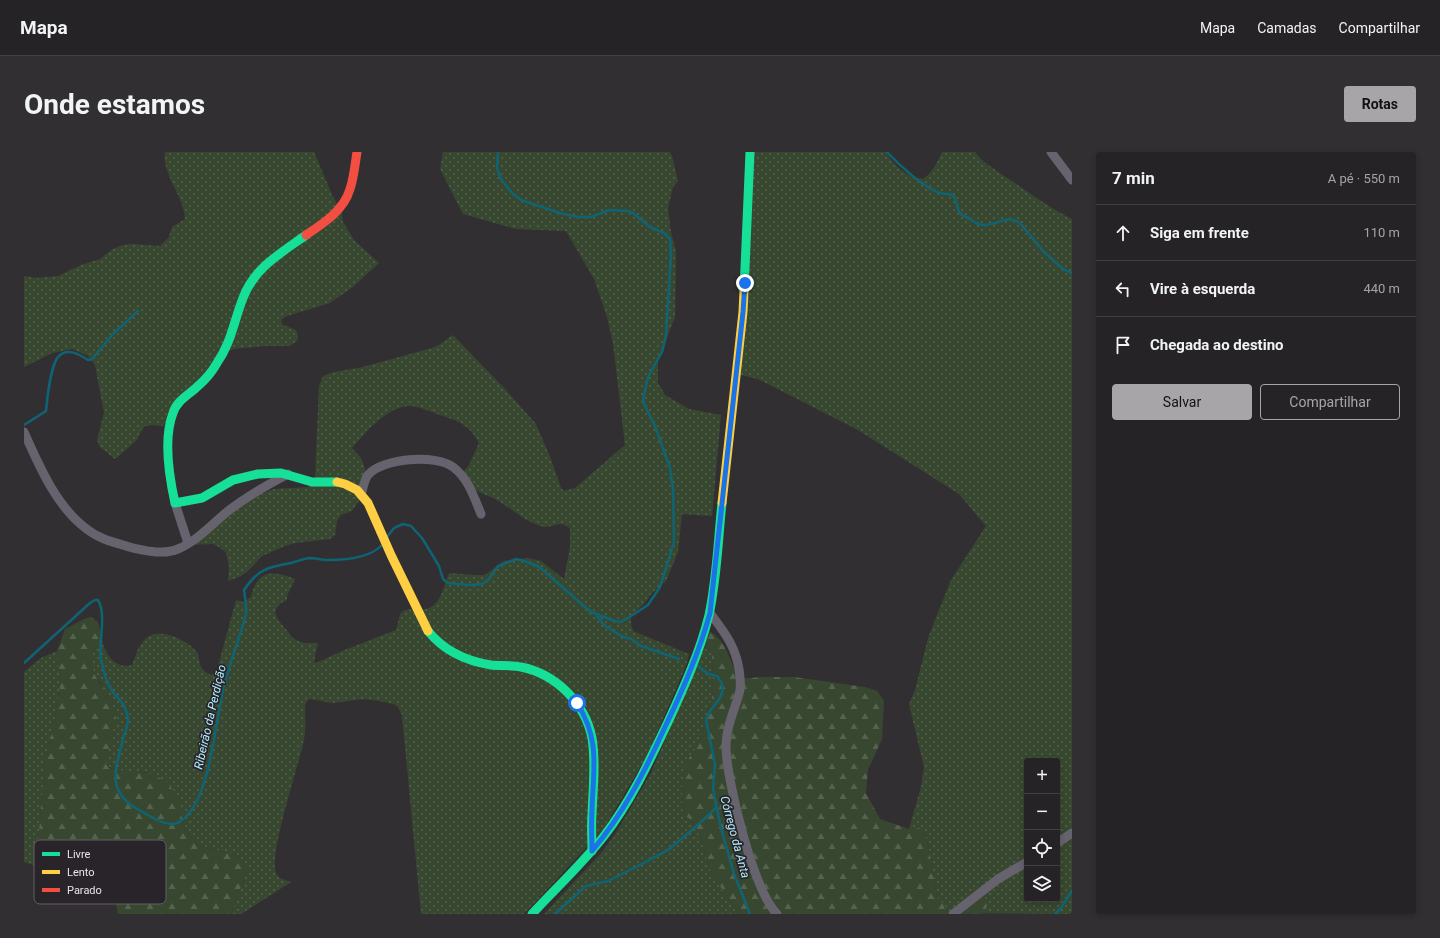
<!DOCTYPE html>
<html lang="pt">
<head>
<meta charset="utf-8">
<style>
	:root { --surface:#262326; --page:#322f32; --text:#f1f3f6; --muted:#a4a4a7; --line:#424043; --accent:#a8a5a9 }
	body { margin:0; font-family:Roboto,sans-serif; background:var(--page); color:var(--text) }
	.controls { position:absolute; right:12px; bottom:12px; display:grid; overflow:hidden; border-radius:4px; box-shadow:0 2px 6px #0003 }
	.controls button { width:36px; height:36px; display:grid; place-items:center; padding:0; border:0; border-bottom:1px solid var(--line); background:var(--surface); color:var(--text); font:20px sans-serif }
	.stop { position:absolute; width:12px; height:12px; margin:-9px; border:3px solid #1a73e8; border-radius:50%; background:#fff }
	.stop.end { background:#1a73e8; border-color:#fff; box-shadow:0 1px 4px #0008 }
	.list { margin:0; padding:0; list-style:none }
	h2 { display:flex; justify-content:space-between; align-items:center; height:52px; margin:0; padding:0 16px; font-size:17px }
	h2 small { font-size:13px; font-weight:400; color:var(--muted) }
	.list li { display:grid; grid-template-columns:26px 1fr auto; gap:12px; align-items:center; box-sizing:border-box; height:56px; padding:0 16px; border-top:1px solid var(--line) }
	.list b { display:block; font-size:15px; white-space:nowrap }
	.list em { font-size:13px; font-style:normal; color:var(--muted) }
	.actions { display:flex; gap:8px; padding:12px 16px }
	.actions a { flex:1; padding:9px 0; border:1px solid var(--accent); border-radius:4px; text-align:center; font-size:14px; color:var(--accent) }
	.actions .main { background:var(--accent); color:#111 }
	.icon { flex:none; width:22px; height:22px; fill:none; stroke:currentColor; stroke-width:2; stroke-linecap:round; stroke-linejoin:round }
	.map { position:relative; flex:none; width:1048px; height:762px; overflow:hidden; border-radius:4px }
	header { display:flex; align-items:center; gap:24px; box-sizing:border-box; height:56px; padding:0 20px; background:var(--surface); border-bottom:1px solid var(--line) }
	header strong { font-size:19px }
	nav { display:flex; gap:22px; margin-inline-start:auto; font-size:14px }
	.intro { display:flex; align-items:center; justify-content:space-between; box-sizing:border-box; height:96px; padding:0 24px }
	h1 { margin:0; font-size:28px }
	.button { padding:10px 18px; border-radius:4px; background:var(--accent); color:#111; font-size:14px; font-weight:700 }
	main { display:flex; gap:24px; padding:0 24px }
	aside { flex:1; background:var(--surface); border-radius:4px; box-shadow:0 2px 6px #0003 }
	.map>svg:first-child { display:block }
	.grass { fill:url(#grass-dots); fill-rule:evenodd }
	.forest { fill:url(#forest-firs) }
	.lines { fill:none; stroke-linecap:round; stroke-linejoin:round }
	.stream { stroke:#0e6474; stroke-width:2.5 }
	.street { stroke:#66626e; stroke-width:9 }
	.fast { stroke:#16e098; stroke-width:9 }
	.slow { stroke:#ffcf43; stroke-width:9 }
	.jam { stroke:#f24e42; stroke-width:9 }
	.route { stroke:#1a73e8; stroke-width:5 }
	.labels { text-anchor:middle; stroke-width:3.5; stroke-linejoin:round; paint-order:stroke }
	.water-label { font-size:12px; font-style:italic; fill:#afeffe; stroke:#29242a }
	.key { fill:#29242a; stroke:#625e63; stroke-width:1 }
	.key-label { font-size:11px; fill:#e8e4e9 }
</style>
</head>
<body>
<header>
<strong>Mapa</strong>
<nav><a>Mapa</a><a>Camadas</a><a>Compartilhar</a></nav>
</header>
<div class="intro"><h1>Onde estamos</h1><a class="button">Rotas</a></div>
<main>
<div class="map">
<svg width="1048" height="762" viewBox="0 0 1048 762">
	<defs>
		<pattern id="grass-dots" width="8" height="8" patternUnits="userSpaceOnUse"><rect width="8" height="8" fill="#384830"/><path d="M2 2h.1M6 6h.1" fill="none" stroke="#55624e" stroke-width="1.8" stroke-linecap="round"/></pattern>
		<pattern id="forest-firs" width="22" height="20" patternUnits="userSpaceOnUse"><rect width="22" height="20" fill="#384830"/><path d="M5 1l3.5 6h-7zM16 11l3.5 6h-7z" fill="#55624e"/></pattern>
	</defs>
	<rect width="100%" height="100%" fill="#322f33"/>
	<g class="grass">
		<path d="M141,0H290L309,45L317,58L319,70L330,88L355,111L330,134L306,151L263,164L258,167L257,170L259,173L272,178L274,184L273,189L265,194H239L210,197L201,200L139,274L128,273L121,274L117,279L113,288L91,307L76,295L73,288L80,261L71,213L64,204L48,197L28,201L0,215V124L13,126L34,124L57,113L76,107L89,97L96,94L106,92L136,94L145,85L148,75L161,67C160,43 138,24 141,0Z"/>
		<path d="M419,0H646L648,4L654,29L649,35L644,56L647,80L652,99L651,165L634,208V231L641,243L665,257L697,263L688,364L658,362L654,400L642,429L627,442L620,452L607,464V472L609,479L665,502L662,514L623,604L579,678L500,762H397L378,563L374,555L370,552L355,549L340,547L308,551L286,547L283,549L281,554C281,565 282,577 280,588C275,612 244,704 252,721C254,727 262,728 267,730L217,762H207L221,725L223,715L215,704L175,694L161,679L158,661L125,621C114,620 89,621 82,612L84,596L83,538C74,529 62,514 69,500C71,497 76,494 79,492C84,506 92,517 108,513C111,506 113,497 118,491C130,473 157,485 170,497C180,506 169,514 187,523L193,518L212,448L219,450L227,445C233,418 248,418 271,427L263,444V448C245,456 251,465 261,476C264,480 268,486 272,488C278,492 287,491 294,491L290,509L292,511L318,499L372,478L376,462L379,459C386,456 394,458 402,457C417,454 420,433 425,421L449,423H461L480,409L505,406L517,409L540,427L546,395V376C534,366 528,378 517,374C500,369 487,356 471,347C463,343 454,340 446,335C442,332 440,327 437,323L445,313L455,291C446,274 437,270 419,264C409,261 398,255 387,254C364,253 341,281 328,296L337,306L341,316L342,327L339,343L328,359L317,363L313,369L311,383L306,387L271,391L261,394L238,404L223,420L215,425L204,429L205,415L202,400L190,392L163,393L228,345L250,337L285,335L291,326L295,234L299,224L310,220L339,215L408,196L415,193L429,183L481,237L512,272L527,307L537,336L540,339L551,336L601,293L589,191L583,165L570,127L542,79L492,77L439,62L416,17Z"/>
		<path d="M728,0H862C870,14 883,25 899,27C909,20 913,11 918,0H951C958,10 968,15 977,22C1001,37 1023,55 1048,67V762L927,761L922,759L919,752L913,745L904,691L901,684L894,676L885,677L897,635L900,615L885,552L891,538L904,486L927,428L962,374L935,342L834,278L734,227L713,222ZM1003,609H1033V747H1003Z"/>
		<path d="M681,495L688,503L689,537L688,545L678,582L661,620L658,636L659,662C679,674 678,700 687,719C695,734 706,747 713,762H520L577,701L590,684L627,621Z"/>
		<polygon points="33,499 36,531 31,569 21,607 12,714 0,710 0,520 17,506"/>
	</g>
	<g class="forest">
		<path d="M67,465L74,470L79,492L69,499L68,507V518L75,530L83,538L91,559L92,567L82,612L85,616L102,619L125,621L142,629L154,644L161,679L175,694L215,704L223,715L221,725L207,762H94C92,754 91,742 83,736C69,724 31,718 12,714L21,607L31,569L36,531L33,499L41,477L60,467Z"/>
		<path d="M685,479C703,489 706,510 715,527L737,525H770L841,535L853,539L860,549L858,587L844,618L842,641L856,667L885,677L894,676L897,677L901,684L904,691L913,745L919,752L922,759L927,761L950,744L962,746C963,751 963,758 958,762H713C706,747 695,734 687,719C678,700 679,674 659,662L658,636L662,611L675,590L678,582L688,545L689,537L688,503L681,495Z"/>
	</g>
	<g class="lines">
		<g class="stream">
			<path d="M863,0C874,12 900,36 916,41C920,42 924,42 928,43L931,46L935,60C938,64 942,65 946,67C950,70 955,73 960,73C975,73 983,62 996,71L1020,100L1039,117L1048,121"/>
			<path d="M0,273L22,259C23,248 27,211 35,204C44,195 56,203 64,208L68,207L89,182L114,159"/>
			<polyline points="363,385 370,376 379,372 387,374 398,386 415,414 419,427 424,431 446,433 458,432 464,428 474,414 492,407 497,408 514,414 567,460 591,469 596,470 604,466 624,453 636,435 650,390 649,337 646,316 631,274 621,254 619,248 624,225 638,200 642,184 647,102 646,87 640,81 626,75 609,61 604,59 585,58 567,65 554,65 536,61 497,48 489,42 477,27 473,16 474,0"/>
			<polyline points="573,464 580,473 597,484 607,487 617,494 655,507"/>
			<path d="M0,511L66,451L71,448H74C83,463 74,491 77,508C79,517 82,529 87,537C94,549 103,551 104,568C104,573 102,578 100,583C97,598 90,614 92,630C94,644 105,653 117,659C125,664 144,675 153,671C187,656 191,567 200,534C206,510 216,486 222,462V453L220,438C234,417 244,415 267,411C273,409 280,407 285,406C291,406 298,408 304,408C321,408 346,406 358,393"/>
			<polyline points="674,514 684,522 693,524 697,530 699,537 696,546 686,559 682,568 691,612 689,637 697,676 710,722 726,762"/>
			<polyline points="531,762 562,734 584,729 616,713 644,698 667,679 692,656"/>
			<polyline points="1031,762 1037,756 1048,739"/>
		</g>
		<g class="street">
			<polyline points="1027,0 1048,28"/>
			<path d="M0,280C15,314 33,356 64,378C77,388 93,391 109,396C123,399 140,403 154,397C173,389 188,372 204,359C223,344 243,333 264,322"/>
			<path d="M337,343C339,337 340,328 344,323C358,306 412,302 429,315C444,326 450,345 457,362"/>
			<polyline points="151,351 164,391"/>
			<path d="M686,461C700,480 711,493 715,517C716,524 717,532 716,538C711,558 702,574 702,594C702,628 730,739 753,762"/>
			<polyline points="1033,691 1048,681"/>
			<polyline points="929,762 974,727 1003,710"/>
		</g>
		<g class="fast">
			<path d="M282,83C257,101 230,116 219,146C210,169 207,191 193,211C188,220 181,228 174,234C165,243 153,248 149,261C139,287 145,324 151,351L178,346L209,328L234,322L257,321L288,330H313"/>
			<polyline points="720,139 726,0"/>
			<path d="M404,479C420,499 442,509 467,513C477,514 487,513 497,515C532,522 561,551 568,586C572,611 569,637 568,662C567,675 568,687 568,699"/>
			<path d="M508,762C532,736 558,712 580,684C607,649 625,610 644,570C660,535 676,500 685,463C693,426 694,388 698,351"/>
		</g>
		<g class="slow">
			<polyline points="313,330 321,332 333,338 344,351 367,403 404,479"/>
			<polyline points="698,351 719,160 720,139"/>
		</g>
		<path class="jam" d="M282,83C300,71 320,58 326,37C330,25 331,12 333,0"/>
	</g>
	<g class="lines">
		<path class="route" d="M553,551C577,589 569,617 568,659C567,672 568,685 568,699C600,661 621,619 641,575C659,538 675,501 686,461L719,160L721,131"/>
	</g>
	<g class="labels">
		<g class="water-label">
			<text transform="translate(186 565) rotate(-77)" y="4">Ribeirão da Perdição</text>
			<text transform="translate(711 685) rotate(75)" y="4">Córrego da Anta</text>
		</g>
	</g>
	<rect x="10" y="688" width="132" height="64" rx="6" class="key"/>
	<rect x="18" y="700" width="18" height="4" fill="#16e098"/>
	<rect x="18" y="718" width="18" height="4" fill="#ffcf43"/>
	<rect x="18" y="736" width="18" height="4" fill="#f24e42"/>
	<g class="key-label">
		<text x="43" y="706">Livre</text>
		<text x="43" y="724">Lento</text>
		<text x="43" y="742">Parado</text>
	</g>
</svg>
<div class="controls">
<button>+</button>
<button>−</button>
<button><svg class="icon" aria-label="locate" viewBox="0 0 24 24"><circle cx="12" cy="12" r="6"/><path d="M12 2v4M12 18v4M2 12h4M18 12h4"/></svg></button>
<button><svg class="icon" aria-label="layers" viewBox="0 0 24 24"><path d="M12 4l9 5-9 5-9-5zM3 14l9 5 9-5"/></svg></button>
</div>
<div class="stop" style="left:553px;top:551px"></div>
<div class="stop end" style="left:721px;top:131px"></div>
</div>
<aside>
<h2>7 min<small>A pé · 550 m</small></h2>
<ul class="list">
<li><svg class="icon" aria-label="ahead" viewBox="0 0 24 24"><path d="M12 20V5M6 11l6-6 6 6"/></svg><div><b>Siga em frente</b></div><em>110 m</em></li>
<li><svg class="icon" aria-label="left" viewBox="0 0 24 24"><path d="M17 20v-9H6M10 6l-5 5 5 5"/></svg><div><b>Vire à esquerda</b></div><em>440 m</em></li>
<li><svg class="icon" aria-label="arrive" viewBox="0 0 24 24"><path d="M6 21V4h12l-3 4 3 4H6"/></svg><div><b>Chegada ao destino</b></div></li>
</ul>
<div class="actions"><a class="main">Salvar</a><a>Compartilhar</a></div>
</aside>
</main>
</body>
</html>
